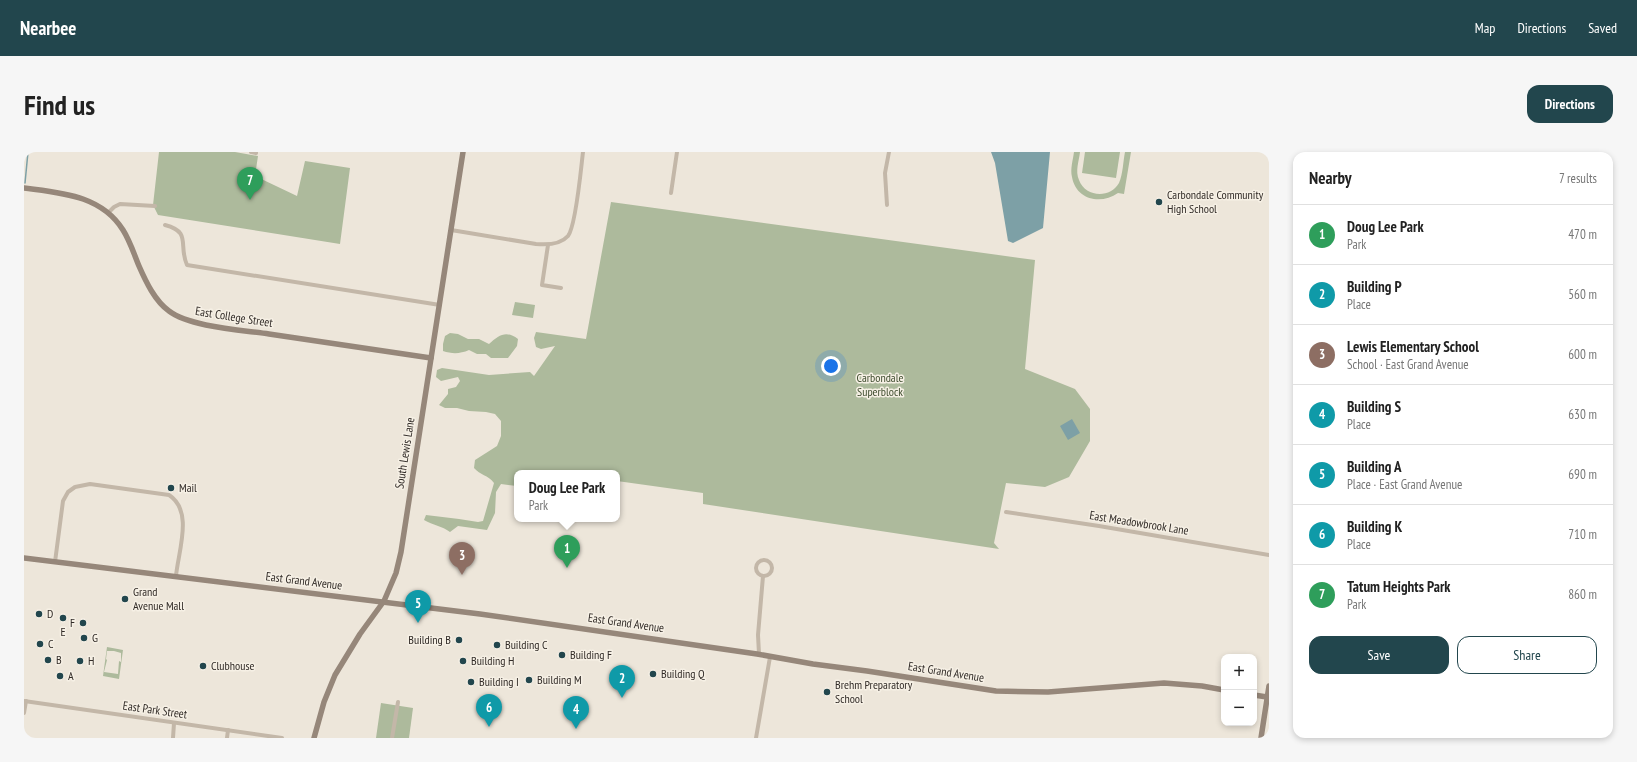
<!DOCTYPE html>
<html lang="en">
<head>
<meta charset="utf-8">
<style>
	:root { --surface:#fff; --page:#f6f6f6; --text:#222; --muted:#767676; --line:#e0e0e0; --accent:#22464d }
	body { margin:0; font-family:"PT Sans Narrow",sans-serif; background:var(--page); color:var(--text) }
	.controls { position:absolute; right:12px; bottom:12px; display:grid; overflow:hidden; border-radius:8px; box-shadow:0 2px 6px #0003 }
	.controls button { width:36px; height:36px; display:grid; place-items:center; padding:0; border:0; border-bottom:1px solid var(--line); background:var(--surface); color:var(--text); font:20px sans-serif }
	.you { position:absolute; left:807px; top:214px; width:14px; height:14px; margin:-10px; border:3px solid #fff; border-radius:50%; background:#1a73e8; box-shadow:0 0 0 6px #1a73e833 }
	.badge { display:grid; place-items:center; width:26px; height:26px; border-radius:50%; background:var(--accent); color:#fff; font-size:13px; font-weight:700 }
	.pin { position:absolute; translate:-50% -33px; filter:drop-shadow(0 1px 2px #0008) }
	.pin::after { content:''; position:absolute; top:21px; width:14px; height:12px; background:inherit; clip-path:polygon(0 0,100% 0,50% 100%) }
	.popup { position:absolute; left:490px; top:318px; width:106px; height:52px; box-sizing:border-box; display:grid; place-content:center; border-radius:8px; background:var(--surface); filter:drop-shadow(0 1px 3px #0005); font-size:13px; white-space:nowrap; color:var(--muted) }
	.popup b { font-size:15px; color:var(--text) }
	.popup::after { content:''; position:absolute; left:50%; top:100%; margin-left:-8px; border:8px solid transparent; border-top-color:var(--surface) }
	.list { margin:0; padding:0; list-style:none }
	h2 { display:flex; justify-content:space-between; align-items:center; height:52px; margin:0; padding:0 16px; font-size:17px }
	h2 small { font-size:13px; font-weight:400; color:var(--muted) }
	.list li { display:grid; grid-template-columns:26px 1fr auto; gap:12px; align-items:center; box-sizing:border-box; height:60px; padding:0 16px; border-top:1px solid var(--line) }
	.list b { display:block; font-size:15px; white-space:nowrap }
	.list p { margin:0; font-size:13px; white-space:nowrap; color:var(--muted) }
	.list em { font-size:13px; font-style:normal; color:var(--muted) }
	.actions { display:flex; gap:8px; padding:12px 16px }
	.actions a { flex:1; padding:9px 0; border:1px solid var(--accent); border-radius:12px; text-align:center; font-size:14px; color:var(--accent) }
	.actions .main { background:var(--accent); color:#fff }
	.map { position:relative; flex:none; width:1245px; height:586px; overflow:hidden; border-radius:12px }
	header { display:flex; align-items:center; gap:24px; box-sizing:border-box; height:56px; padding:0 20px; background:var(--accent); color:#fff }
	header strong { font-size:19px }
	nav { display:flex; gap:22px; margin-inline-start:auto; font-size:14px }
	.intro { display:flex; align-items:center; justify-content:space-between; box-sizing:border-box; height:96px; padding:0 24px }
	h1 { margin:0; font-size:28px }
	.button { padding:10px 18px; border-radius:12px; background:var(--accent); color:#fff; font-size:14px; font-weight:700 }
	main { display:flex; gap:24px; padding:0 24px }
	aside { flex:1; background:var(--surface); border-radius:12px; box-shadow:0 2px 6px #0003 }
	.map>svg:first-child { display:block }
	.green { fill:#adba9c; fill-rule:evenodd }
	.water { fill:#7da0a6 }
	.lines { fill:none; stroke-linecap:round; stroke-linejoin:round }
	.stream { stroke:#7da0a6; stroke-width:1.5 }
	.street { stroke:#c3b7a8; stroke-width:4 }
	.secondary { stroke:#96877a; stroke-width:5.5 }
	.poi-dot { fill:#22464d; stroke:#f6f0e5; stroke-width:1.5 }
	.labels { text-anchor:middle; stroke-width:3; stroke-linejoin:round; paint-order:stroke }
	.poi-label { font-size:12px; fill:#312b27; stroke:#f6f0e5; text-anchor:start }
	.street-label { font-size:12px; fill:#312b27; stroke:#f6f0e5 }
	.park-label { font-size:12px; fill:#3e4c2e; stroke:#f6f0e5 }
</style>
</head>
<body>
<header>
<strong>Nearbee</strong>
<nav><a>Map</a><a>Directions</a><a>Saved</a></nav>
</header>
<div class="intro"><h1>Find us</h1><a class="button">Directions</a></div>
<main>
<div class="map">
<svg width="1245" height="586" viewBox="0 0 1245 586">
	<rect width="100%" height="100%" fill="#ede6da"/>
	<g class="green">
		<polygon points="135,0 211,0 234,4 231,24 273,44 281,9 326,16 316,92 134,63 129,53"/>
		<path d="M1050,0H1056C1055,9 1051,19 1055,28C1061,45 1086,47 1095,31C1099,22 1099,10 1101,0H1107L1100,42L1094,41C1077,53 1052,48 1048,25C1046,17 1049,8 1050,0Z"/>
		<polygon points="1061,0 1096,0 1092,26 1058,21"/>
		<path d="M587,50L1011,108L1001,217L1051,237L1066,257V289L1045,325L1021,335L982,331L970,391L975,397L679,352V341L593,329V321H493V334L477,332L472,340L471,361L463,378L434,374L426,380C418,374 409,373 400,368L402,363L435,367L454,370L459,369L470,331C464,323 456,323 450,316L451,308L473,294L477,284V269L471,262L462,260L445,259L433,256H421L415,253L424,242V237L432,235L436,229L434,225L417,229L412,225L413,218L418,216L465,223L506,220L510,224L531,194L517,197L512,195L510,186L512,180L562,187Z"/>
		<polygon points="491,150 511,153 509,166 488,163"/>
		<path d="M426,181L434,182L444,187H455L465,192C475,183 482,178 494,187L493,194L484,206H467L462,202H453L445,198C436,202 428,202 419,199V192L421,184Z"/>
		<path d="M83,495L99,498L95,527L79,524ZM83,499H90L97,501V510L95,509L94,522L80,520L83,508L82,507Z"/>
		<polygon points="357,551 389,556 385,586 352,586"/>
	</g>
	<g class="water">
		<polygon points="967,0 1026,0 1019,76 989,91 984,89 971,11"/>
		<polygon points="1048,267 1056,281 1044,288 1036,274"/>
	</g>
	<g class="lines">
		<polyline class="stream" points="1,31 4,0"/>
		<g class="street">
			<polyline points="227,0 232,1"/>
			<polyline points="647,41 653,0"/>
			<polyline points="863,53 861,21 865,0"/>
			<polyline points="84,61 90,55 96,52 131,54"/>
			<path d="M141,73C168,80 154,93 163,113L416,153"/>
			<path d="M427,78L512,92C523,93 536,93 544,84C552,74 557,16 559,0"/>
			<polyline points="524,93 518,133 537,136"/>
			<polyline points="982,360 1075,374 1245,403"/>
			<circle cx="740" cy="416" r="8"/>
			<path d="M31,410L39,349L44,340L51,335L66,332L145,343C170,359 154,400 152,424"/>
			<polyline points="735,502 734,483 739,424"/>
			<polyline points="0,549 258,586"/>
			<polyline points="0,561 2,549"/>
			<polyline points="149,586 150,571"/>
			<polyline points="203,586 204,578"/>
			<polyline points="368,586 374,550"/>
			<polyline points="732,586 746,505"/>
		</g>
		<g class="secondary">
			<path d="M0,36C37,41 77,43 99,78C106,89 110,102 115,114C122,130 131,149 145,159C166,175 218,178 245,182C299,190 353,198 407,206"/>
			<polyline points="0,406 456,462 733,502 789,512 843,519 972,539 1024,540 1140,531 1178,534 1200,538"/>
			<polyline points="1230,543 1243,545"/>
			<polyline points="290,586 300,550 311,523 336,482 360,449 372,421 377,400 439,0"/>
			<polyline points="1237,586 1245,534"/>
		</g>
	</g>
	<g class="poi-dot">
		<circle cx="1135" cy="50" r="4"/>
		<circle cx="147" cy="336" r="4"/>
		<circle cx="101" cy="447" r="4"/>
		<circle cx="15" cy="462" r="4"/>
		<circle cx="39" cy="466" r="4"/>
		<circle cx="59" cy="471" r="4"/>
		<circle cx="60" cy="486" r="4"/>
		<circle cx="435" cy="488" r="4"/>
		<circle cx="16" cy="492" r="4"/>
		<circle cx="473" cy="493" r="4"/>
		<circle cx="538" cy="503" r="4"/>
		<circle cx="24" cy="508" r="4"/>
		<circle cx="56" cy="509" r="4"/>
		<circle cx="439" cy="509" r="4"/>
		<circle cx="179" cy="514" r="4"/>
		<circle cx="629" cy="522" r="4"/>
		<circle cx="36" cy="524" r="4"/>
		<circle cx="505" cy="528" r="4"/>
		<circle cx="447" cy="530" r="4"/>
		<circle cx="803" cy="540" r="4"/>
	</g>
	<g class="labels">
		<g class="poi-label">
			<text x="1143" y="47">Carbondale Community<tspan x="1143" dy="14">High School</tspan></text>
			<text x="155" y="340">Mail</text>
			<text x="109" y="444">Grand<tspan x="109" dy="14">Avenue Mall</tspan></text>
			<text x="23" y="466">D</text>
			<text x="51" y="475" text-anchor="end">F</text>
			<text x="39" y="484" text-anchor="middle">E</text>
			<text x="68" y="490">G</text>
			<text x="427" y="492" text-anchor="end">Building B</text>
			<text x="24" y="496">C</text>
			<text x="481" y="497">Building C</text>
			<text x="546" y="507">Building F</text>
			<text x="32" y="512">B</text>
			<text x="64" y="513">H</text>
			<text x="447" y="513">Building H</text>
			<text x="187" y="518">Clubhouse</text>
			<text x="637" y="526">Building Q</text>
			<text x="44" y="528">A</text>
			<text x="513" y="532">Building M</text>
			<text x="455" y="534">Building I</text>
			<text x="811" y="537">Brehm Preparatory<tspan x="811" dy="14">School</tspan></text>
		</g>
		<g class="street-label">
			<text transform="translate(210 165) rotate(9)" y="4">East College Street</text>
			<text transform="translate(381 301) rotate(-81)" y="4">South Lewis Lane</text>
			<text transform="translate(1115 371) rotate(9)" y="4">East Meadowbrook Lane</text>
			<text transform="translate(280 429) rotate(7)" y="4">East Grand Avenue</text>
			<text transform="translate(602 471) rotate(8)" y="4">East Grand Avenue</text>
			<text transform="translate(922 520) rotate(9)" y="4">East Grand Avenue</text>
			<text transform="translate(131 558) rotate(8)" y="4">East Park Street</text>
		</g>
		<g class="park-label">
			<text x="856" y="230">Carbondale<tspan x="856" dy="14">Superblock</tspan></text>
		</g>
	</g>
</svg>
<div class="controls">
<button>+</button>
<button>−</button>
</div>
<div class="you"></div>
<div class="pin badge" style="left:543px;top:416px;background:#2e9e5b">1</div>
<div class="popup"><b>Doug Lee Park</b>Park</div>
<div class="pin badge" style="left:598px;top:546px;background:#0f9aa8">2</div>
<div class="pin badge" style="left:438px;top:423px;background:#8d6e63">3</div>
<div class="pin badge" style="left:552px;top:577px;background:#0f9aa8">4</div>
<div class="pin badge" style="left:394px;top:471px;background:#0f9aa8">5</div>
<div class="pin badge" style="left:465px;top:575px;background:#0f9aa8">6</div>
<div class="pin badge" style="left:226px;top:48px;background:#2e9e5b">7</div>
</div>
<aside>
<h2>Nearby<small>7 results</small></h2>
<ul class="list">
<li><span class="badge" style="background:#2e9e5b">1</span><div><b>Doug Lee Park</b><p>Park</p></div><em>470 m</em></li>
<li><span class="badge" style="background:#0f9aa8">2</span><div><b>Building P</b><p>Place</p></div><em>560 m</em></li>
<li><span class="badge" style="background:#8d6e63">3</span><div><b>Lewis Elementary School</b><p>School · East Grand Avenue</p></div><em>600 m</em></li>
<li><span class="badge" style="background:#0f9aa8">4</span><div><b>Building S</b><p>Place</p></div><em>630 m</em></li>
<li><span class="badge" style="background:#0f9aa8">5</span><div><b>Building A</b><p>Place · East Grand Avenue</p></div><em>690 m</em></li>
<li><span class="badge" style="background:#0f9aa8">6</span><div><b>Building K</b><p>Place</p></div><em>710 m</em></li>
<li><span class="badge" style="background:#2e9e5b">7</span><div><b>Tatum Heights Park</b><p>Park</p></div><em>860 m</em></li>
</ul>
<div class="actions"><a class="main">Save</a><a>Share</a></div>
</aside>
</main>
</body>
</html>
